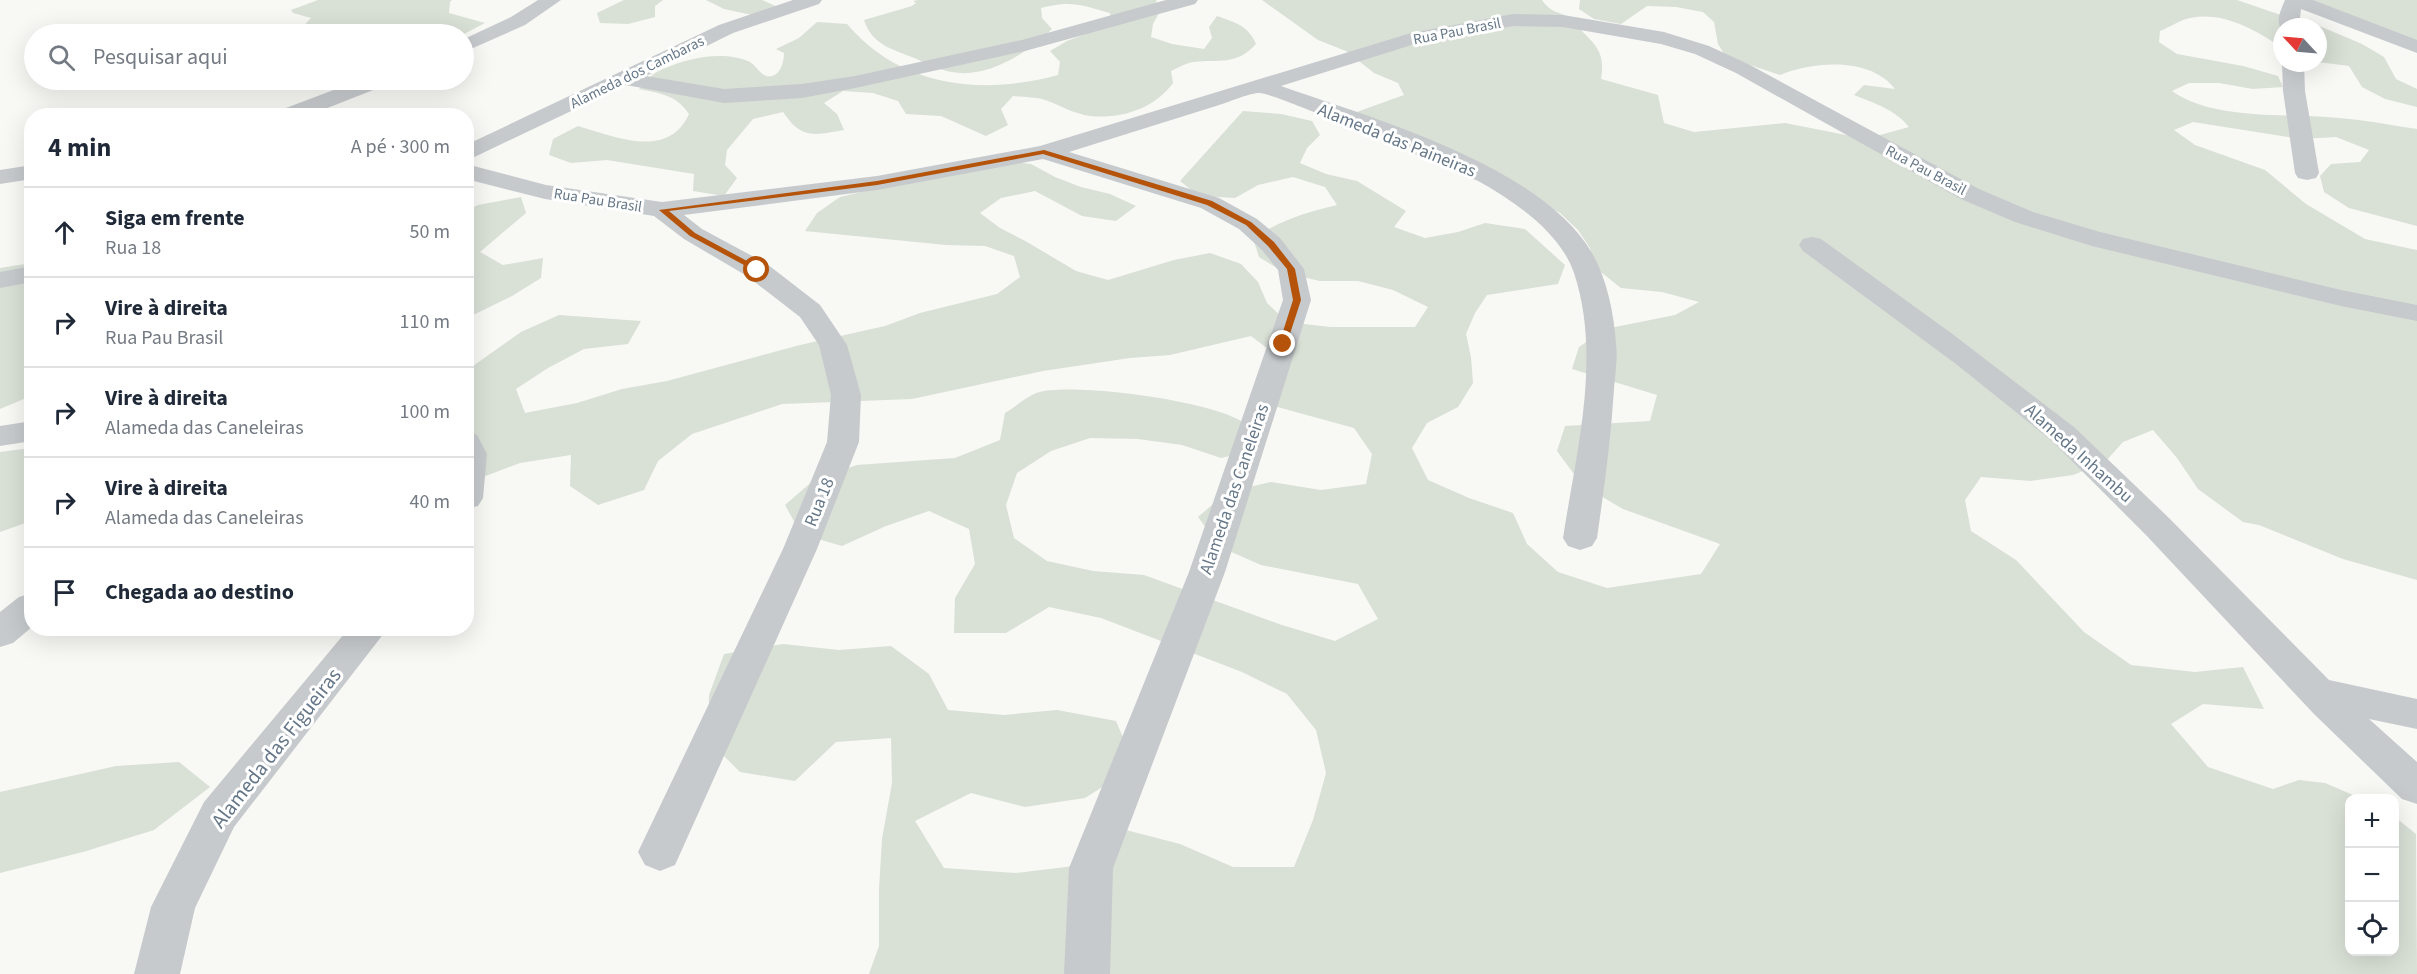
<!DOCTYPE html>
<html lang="pt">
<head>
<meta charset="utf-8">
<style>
	:root { --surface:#fff; --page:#f2f2f3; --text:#1f2937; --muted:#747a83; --line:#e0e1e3 }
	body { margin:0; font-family:"Source Sans 3",sans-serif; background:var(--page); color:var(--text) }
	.controls { position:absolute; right:18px; bottom:18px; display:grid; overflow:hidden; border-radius:12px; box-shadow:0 6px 24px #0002 }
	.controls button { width:54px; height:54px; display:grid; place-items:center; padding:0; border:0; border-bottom:2px solid var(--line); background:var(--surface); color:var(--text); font:30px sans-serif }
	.compass { position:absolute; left:2273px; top:18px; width:54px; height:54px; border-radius:50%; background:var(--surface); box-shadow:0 6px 24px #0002; rotate:296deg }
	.stop { position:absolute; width:18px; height:18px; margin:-14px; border:4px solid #b45309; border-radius:50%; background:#fff }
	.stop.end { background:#b45309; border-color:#fff; box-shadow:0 2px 6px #0008 }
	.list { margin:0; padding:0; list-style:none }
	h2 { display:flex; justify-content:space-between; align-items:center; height:78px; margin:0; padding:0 24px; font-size:26px }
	h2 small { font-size:20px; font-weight:400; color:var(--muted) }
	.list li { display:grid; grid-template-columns:39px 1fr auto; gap:18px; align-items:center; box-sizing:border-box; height:90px; padding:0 24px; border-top:2px solid var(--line) }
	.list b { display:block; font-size:22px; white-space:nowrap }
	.list p { margin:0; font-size:20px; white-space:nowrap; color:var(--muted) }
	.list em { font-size:20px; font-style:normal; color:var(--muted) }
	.icon { flex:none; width:33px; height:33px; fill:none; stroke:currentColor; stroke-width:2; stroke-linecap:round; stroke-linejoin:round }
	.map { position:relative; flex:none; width:2417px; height:974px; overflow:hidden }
	.search { position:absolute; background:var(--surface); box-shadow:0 6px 24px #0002; left:24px; top:24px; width:450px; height:66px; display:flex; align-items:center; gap:15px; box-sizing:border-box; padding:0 21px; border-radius:33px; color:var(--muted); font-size:22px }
	.panel { position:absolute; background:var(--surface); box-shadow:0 6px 24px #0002; left:24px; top:108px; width:450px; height:528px; border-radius:24px }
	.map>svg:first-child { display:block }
	.green { fill:#d9e0d6 }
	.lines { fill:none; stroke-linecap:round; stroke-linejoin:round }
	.minor { fill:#c6cacd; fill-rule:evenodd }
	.route { fill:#b45309 }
	.labels { text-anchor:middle; stroke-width:6; stroke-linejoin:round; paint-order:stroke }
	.far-street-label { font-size:15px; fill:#657788; stroke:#fff }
	.street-label { font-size:18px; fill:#657788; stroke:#fff }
	.near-street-label { font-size:21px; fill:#657788; stroke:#fff }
</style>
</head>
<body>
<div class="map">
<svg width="2417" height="974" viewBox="0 0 2417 974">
	<rect width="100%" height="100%" fill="#f8f8f5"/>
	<g class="green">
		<polygon points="318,0 452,0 450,2 449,13 485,23 464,34 435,32 403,34 296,34 311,18 293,13 291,10"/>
		<polygon points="624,0 663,0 655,6 655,17 628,24 600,23 597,13"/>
		<polygon points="706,0 762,0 778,7 766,18 724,9"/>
		<path d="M918,0H1156L1159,13L1153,24L1151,37L1172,44L1204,49L1212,38L1209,27L1217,16C1234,22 1249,26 1256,44C1236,66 1219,59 1193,62C1186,63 1178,68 1171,71L1173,83C1154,109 1121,119 1090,116C1074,114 1060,105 1045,100C1036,97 1023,97 1013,96L1001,109L1008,125L986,136L941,116L906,114L898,101L873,93L843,91L824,103L837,114L844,130C814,135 802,140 783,112L753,119L727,150L725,165L737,178L724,196L693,191L694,174L607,160L571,163L549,155L553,139L578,126C616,137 668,160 689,114C677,95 659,93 639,89C644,84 649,77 655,73C681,59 722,49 750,62C757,66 762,79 772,76C781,74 784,61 784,53L776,49L799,38L817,22L847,24C900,87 982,96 1058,75L1060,62L1050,51L1067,41L1111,24L1110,13C1081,5 1072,0 1041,8L1042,18L1052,29C1029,52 987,79 952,72C937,70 923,61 909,56C888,48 871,42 864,20L912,6L916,3L913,1Z"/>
		<path d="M1262,0H1542C1552,15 1560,10 1572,20C1575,23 1578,27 1581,30C1598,47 1605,54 1601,79L1658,95L1664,123L1694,132L1785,123L1851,136L1880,135L1909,127C1896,110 1874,103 1854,95L1864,85L1895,89C1871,57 1813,61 1780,75L1726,57L1718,44L1714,22L1703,12L1676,7L1647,6L1621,24L1594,19L1579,9L1580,0H2237L2278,14L2310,22L2362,44L2384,57L2396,79L2417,89V107L2385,99L2362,87L2349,66L2318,62V27H2282V48C2256,30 2223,11 2190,18C2180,20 2170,27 2160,31L2159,42L2177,54L2243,66L2278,76L2283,87L2253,89L2219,83H2189L2172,91C2214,121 2288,113 2339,118C2365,120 2391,125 2417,129V226L2349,208L2324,192L2320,176L2331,164L2360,162L2369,150L2336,137L2301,139L2193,122L2174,130L2195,145L2265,170L2306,204L2365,239L2417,250V580L2343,559L2259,525L2243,522L2198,489L2177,458L2153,430L2123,442L2105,462L2073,475L2031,481L1981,477L1965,500L1971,531L2016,560L2084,632L2131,665L2195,672L2243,667L2264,709L2203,704L2171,724L2208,767L2273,789L2299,780L2325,783L2360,798H2350V952H2394L2395,817L2416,834L2417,974H869L879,946V889L882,839L892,783L891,738L836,742L795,781L740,772L708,740L709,695L724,654L783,644L839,650L891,646L929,674L948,710L1004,715L1057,710L1116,721L1135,766L1085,798L1025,807L971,793L915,821L944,868L1015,873L1074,866L1122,829L1180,844L1233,867H1294L1313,820L1326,773L1316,730L1287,694L1242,672L1101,618L1049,607L1006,633H954L955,598L975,564L969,529L929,511L886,526L842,546L801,534L785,505L815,479L857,465L955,458L1000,440L1005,413C1015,407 1025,398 1036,393C1069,381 1216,401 1244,423C1251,429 1258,441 1264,448L1221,458L1182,445L1138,439L1090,438L1051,451L1017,473L1006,505L1014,538L1047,561L1093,571L1144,575L1282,625L1335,641L1378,619L1358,584L1261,565L1220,547L1198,517L1227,492L1271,482L1321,490L1366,484L1372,454L1354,428L1274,406L1276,355L1251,336L1170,355L1130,358L1043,371L912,399L782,404L692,434L658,461L644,490L598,505L570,486L571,455L520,463L467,483L466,371L521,332L559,315L641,321L628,344L584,349L548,368L516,389L525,413L577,403L622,389L667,381L800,345L885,326L920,313L997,294L1020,277L1014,256L985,246L946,245L805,231L817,213L840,197L1000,160L1031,164L1055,177L1081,187L1110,194L1136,206L1116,221L1082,216L1035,191L1001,198L980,213L1000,228L1027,242L1076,271L1108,280L1174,260L1210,253L1241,264L1258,282L1267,303L1287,322L1330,327H1415L1428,307L1393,290L1358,281H1320L1285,273L1259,257L1253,238C1280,221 1306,212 1337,205L1325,187L1293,177L1258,185L1235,198L1199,196L1180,181L1243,111L1281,114L1312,121L1320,135L1307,148L1300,163L1326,174L1357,181L1406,211L1394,227L1425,238L1458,232L1485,223L1525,229L1565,265L1558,284L1487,295L1475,313L1466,334L1471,357L1473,383L1458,407L1427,423L1412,448L1428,480L1469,498L1513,513L1527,544L1558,572L1607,588L1701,574L1720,544L1623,509L1582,485L1557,451L1565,426L1650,421L1657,395L1572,369L1579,347L1605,329L1675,315L1699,302L1662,292L1621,288L1597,269L1590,248L1578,230L1560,213L1534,199L1466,177L1412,153L1366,127L1354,113L1404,95L1398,83L1374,73L1346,51L1318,40Z"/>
		<polygon points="2296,0 2417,0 2417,49"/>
		<polygon points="521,197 526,213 480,252 503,265 543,258 541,278 512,296 467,318 467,210 478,205"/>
		<polygon points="31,263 31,396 0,409 0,268"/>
		<polygon points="31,448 31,521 0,532 0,452"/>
		<polygon points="179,762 210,787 154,830 83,852 0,873 0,792 116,766"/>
	</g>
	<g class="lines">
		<g class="minor">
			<polygon points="538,0 561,0 525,25 464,52 464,39 511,17"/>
			<polygon points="793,0 822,0 819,4 733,33 646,76 724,89 802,84 855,76 1022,40 1166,0 1198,0 1195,4 1025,51 855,88 802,98 724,103 626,85 466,161 466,145 719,25"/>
			<path d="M2285,0H2313L2417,40V53L2301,9L2299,27H2282V31C2275,21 2281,10 2285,0Z"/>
			<path d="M1513,14L1563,15L1664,32L1709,46L1750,65L1979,189L2033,212L2100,232L2341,290L2417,305V321L2341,306L2092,246L2015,222L1961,199L1736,73L1695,54L1661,44L1563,27L1513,26L1421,42L1281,86C1372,118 1542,166 1592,253C1607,279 1614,314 1616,344C1618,359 1615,374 1614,389C1611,439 1604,489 1597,538L1592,546L1580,550L1568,546L1563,538C1576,453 1602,357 1574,273C1547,193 1394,141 1319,114C1308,110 1268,93 1259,93C1249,93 1227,103 1216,106C1167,121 1118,137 1069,152L1219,198L1257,219L1280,238L1304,269L1311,300L1225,572L1113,868L1110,974H1064L1069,868L1189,572L1283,300L1278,270L1262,250L1239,229L1201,208L1043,159L877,190L684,215L702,229L767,264L820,305L847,345L861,395L859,442L817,549L675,865L660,871L645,865L638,852L783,549L827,442L831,395L819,345L800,317L747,276L684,239L654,216L545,199L466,179V164L546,185L662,202L877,176L1040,146L1411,33Z"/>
			<polygon points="2282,63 2304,63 2305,91 2319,173 2316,178 2307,180 2298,178 2295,173 2283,91"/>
			<polygon points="360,80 389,80 386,85 307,116 275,116 278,111"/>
			<polygon points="32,165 32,179 0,184 0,170"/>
			<polygon points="1812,237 1821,239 1951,333 2074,427 2169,518 2329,680 2417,699 2417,729 2369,719 2417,762 2417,804 2402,799 2314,714 2145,534 2052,441 1956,364 1803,251 1799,245 1803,239"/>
			<polygon points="32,266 32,282 0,288 0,272"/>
			<polygon points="32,421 32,441 0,446 0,426"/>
			<polygon points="466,432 477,435 487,454 483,498 478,506 466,509"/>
			<polygon points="32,593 32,627 13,643 0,647 0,612 19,597"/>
			<polygon points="349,628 388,628 234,827 195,908 180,974 134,974 151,907 204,802"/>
		</g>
	</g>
	<polygon class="route" points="1044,150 1212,201 1251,222 1274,242 1295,269 1301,300 1286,346 1279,344 1293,300 1287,269 1268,246 1246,225 1207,205 1043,154 877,185 669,211 695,233 760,268 760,271 757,272 690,236 659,210 877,181"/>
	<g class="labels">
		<g class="far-street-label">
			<text transform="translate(1457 31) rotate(-11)" y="5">Rua Pau Brasil</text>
			<text transform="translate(637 72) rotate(-26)" y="5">Alameda dos Cambaras</text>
			<text transform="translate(1926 170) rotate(28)" y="5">Rua Pau Brasil</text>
			<text transform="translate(598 200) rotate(9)" y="5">Rua Pau Brasil</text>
		</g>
		<g class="street-label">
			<text transform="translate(1397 140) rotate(22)" y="6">Alameda das Paineiras</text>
			<text transform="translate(2079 453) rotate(42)" y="6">Alameda Inhambu</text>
			<text transform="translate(1234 489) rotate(-71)" y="6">Alameda das Caneleiras</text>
			<text transform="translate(819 502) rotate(-68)" y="6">Rua 18</text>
		</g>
		<g class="near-street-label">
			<text transform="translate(276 748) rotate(-52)" y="7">Alameda das Figueiras</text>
		</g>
	</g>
</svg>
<div class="controls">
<button>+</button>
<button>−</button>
<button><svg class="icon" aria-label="locate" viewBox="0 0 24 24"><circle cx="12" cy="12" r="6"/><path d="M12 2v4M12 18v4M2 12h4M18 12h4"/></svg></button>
</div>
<svg class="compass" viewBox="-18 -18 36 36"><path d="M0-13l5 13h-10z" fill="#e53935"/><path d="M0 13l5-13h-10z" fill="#747a83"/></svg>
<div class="stop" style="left:757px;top:270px"></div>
<div class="stop end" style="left:1283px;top:344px"></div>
<div class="search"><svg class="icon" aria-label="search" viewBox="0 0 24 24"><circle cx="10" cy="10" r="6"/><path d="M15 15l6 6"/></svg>Pesquisar aqui</div>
<section class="panel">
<h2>4 min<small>A pé · 300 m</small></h2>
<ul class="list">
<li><svg class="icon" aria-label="ahead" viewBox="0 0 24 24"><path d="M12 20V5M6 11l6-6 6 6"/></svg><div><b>Siga em frente</b><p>Rua 18</p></div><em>50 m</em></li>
<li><svg class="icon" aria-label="right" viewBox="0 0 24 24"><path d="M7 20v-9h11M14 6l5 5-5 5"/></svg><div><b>Vire à direita</b><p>Rua Pau Brasil</p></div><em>110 m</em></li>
<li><svg class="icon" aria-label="right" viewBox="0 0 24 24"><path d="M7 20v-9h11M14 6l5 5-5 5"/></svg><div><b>Vire à direita</b><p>Alameda das Caneleiras</p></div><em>100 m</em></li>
<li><svg class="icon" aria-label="right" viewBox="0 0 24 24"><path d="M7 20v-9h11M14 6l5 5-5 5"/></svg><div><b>Vire à direita</b><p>Alameda das Caneleiras</p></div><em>40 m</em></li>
<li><svg class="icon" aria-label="arrive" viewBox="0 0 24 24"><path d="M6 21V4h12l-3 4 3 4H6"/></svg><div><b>Chegada ao destino</b></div></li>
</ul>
</section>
</div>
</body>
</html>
